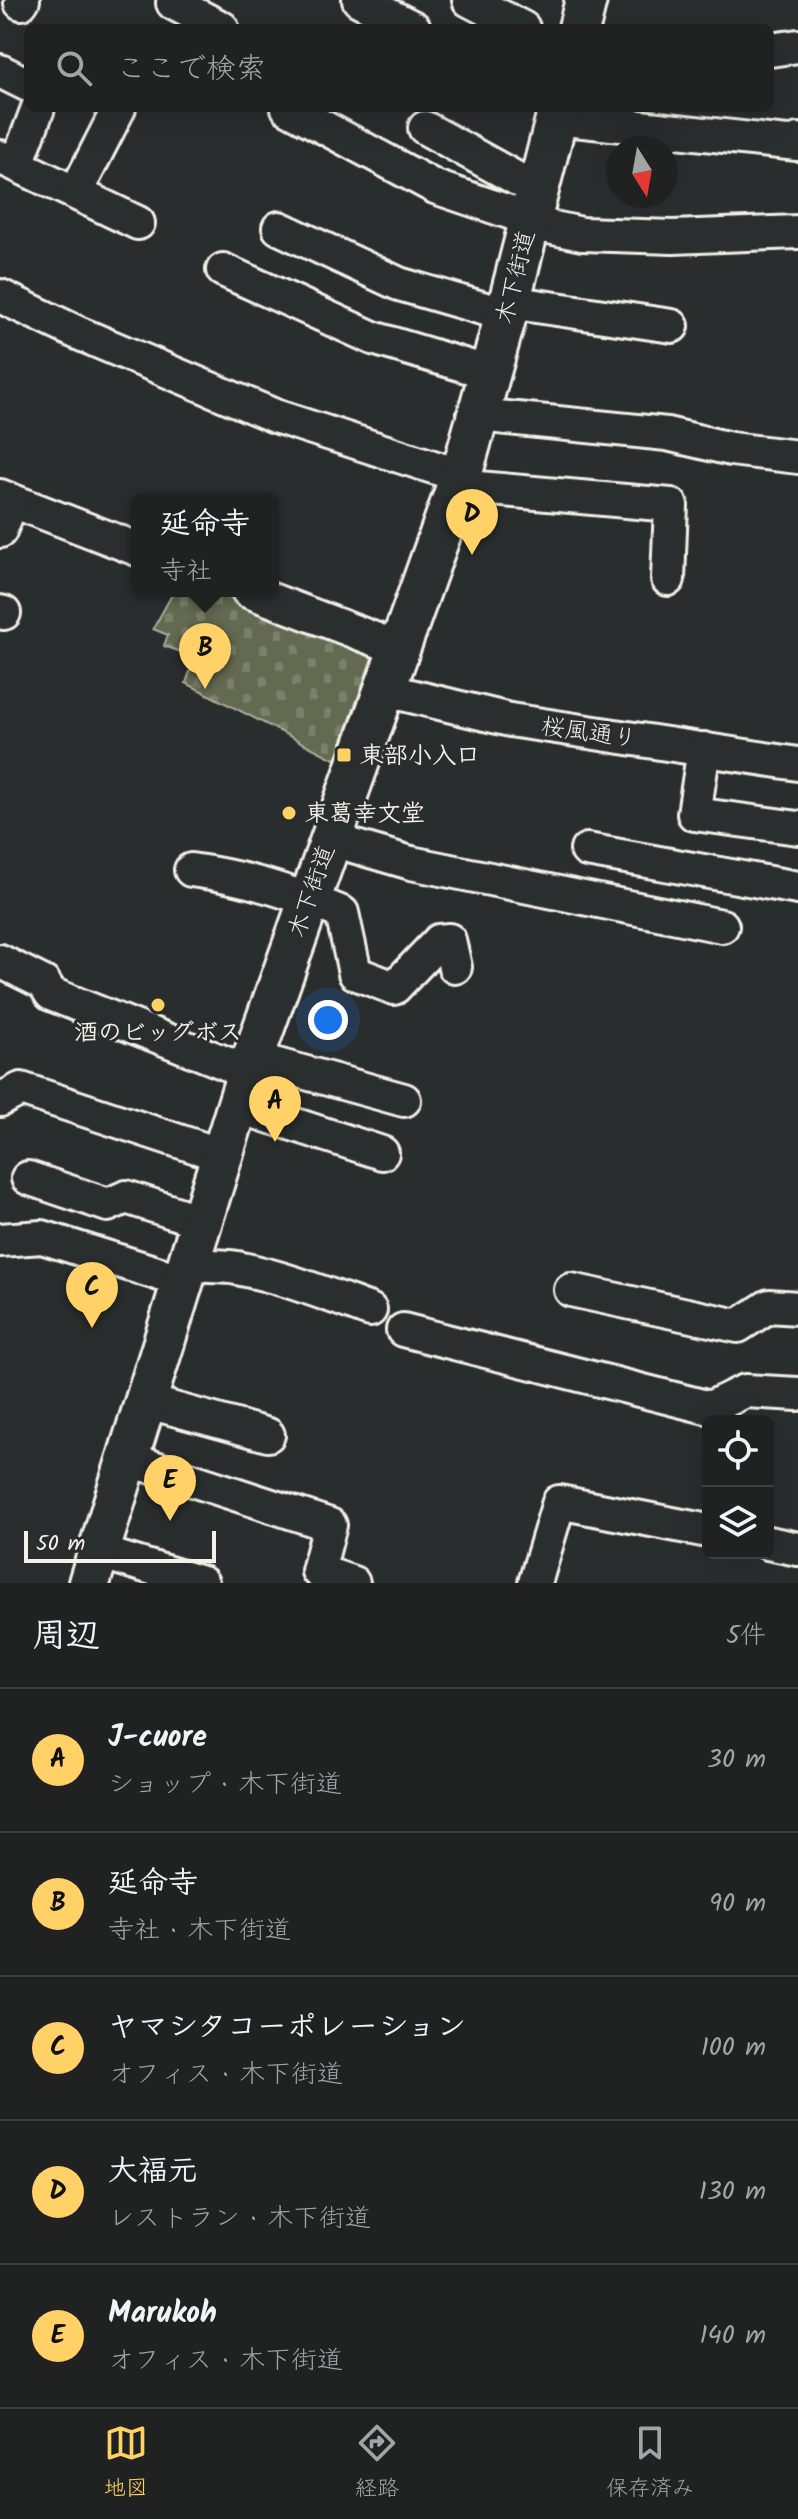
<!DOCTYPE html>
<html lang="ja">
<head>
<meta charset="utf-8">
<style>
	:root { --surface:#202222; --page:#282a2a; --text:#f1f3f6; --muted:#a2a4a5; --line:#3d3f40; --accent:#ffd166 }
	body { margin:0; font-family:Kalam,"Klee One",sans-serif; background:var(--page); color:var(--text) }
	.controls { position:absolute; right:24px; bottom:24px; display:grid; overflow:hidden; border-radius:12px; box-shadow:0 8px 32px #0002 }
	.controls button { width:72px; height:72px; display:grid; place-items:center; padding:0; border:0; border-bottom:2px solid var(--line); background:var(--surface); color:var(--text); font:40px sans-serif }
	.compass { position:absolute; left:606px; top:136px; width:72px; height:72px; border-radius:50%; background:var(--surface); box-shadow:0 8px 32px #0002; rotate:169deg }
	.scale { position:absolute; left:24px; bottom:20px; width:192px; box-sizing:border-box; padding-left:8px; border:4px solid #f4f1e8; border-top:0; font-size:22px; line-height:28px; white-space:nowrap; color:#f4f1e8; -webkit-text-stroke:6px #2a2d2e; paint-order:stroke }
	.you { position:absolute; left:328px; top:1020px; width:28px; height:28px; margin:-20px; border:6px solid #fff; border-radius:50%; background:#1a73e8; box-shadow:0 0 0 12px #1a73e833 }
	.badge { display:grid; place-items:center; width:52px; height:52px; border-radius:50%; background:var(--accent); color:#111; font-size:26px; font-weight:700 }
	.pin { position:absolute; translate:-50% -66px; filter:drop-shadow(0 2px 4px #0008) }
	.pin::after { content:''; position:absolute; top:42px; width:28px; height:24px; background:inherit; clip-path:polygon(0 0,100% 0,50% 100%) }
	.popup { position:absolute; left:131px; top:493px; width:148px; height:104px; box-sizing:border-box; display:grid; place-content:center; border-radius:12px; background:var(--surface); filter:drop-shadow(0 2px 6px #0005); font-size:26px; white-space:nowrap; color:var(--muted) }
	.popup b { font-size:30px; color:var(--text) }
	.popup::after { content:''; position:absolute; left:50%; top:100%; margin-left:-16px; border:16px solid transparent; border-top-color:var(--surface) }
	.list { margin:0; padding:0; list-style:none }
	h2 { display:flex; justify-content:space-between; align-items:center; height:104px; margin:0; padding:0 32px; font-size:34px }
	h2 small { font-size:26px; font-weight:400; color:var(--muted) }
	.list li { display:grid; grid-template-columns:52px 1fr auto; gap:24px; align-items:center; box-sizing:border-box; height:144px; padding:0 32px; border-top:2px solid var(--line) }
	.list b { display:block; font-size:30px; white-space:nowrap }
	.list p { margin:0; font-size:26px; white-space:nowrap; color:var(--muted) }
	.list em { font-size:26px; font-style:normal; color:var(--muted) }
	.icon { flex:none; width:44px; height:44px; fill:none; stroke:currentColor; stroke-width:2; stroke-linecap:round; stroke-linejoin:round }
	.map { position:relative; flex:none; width:798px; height:1583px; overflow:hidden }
	.search { position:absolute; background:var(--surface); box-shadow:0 8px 32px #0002; left:24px; right:24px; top:24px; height:88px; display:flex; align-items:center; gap:20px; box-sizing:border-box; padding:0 28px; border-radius:12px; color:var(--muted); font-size:30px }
	.sheet { height:824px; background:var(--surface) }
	nav { display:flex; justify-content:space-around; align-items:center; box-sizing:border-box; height:112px; border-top:2px solid var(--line); background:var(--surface); font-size:22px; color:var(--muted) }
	nav a { display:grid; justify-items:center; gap:4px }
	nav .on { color:var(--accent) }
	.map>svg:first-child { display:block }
	.cemetery { fill:url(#cemetery-stones); stroke:#acae9c; stroke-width:2 }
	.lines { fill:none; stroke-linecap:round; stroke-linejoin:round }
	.minor-casing { stroke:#f4f1e8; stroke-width:38 }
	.major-casing { stroke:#f4f1e8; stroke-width:46 }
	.minor { stroke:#2a2d2e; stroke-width:32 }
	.major { stroke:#2a2d2e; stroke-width:40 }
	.poi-dot { fill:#ffd166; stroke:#2a2d2e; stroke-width:3 }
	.labels { text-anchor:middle; stroke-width:6; stroke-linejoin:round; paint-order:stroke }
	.street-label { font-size:24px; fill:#f4f1e8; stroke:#2a2d2e }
	.poi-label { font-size:24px; font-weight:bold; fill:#f4f1e8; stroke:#2a2d2e; text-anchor:start }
</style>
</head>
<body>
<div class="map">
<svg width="798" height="1583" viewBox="0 0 798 1583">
	<defs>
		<pattern id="cemetery-stones" width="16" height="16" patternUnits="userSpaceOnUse" patternTransform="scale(2)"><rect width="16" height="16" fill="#636b51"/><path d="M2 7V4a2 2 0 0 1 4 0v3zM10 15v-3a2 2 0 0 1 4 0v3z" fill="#7a816a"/></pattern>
	</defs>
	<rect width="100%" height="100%" fill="#2a2d2e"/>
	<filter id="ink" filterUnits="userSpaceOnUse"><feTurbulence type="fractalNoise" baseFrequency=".0125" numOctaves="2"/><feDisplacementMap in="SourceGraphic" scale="16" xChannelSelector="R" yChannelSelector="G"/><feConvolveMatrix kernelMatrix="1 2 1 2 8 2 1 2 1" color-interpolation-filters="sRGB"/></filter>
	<g filter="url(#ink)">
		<polygon class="cemetery" points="174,591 210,591 366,648 372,658 336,760 186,683 195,657 164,646 168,635 153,629"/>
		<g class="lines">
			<defs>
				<g id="minor">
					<polyline points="359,0 414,28"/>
					<polyline points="469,0 523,28"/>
					<polyline points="21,3 23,0"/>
					<polyline points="173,3 222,28"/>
					<polyline points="770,50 798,46"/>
					<polyline points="0,71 28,85"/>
					<polyline points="288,108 435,187 518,215 544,226 582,234 673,237 798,232"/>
					<polyline points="556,118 797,144 798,140"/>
					<polyline points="425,128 537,190"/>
					<polyline points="0,157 138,223"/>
					<polyline points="17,164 38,108"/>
					<polyline points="76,192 119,108"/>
					<polyline points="279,228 399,284 506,315"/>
					<polyline points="223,270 373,338 490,373"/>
					<polyline points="0,296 78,333 275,416 461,476"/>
					<polyline points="509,302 672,326"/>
					<polyline points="478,415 667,434 731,449 798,457"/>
					<polyline points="457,486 671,505 668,579"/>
					<polyline points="0,496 137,549"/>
					<polyline points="0,531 12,501"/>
					<polyline points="248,591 398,648"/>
					<polyline points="0,612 4,613"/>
					<polyline points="382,689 510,720 798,764"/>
					<polyline points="704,749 694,814 798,828"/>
					<polyline points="329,839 411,863 722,926"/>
					<polyline points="587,850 798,888"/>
					<path d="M191,870C244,877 293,892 342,913L355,973L394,988L439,941L449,940L455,967"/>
					<polyline points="0,961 44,983 51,994 248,1072"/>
					<polyline points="252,1058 404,1100"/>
					<polyline points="0,1100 21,1089 221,1155"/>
					<polyline points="237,1106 382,1153"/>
					<polyline points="28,1178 108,1205 126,1197 200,1221"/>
					<polyline points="0,1240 42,1237 182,1281"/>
					<path d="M187,1263C204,1268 221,1265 237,1268C283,1277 326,1294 370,1310"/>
					<polyline points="571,1290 738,1326 769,1306 798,1308"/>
					<polyline points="403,1330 710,1408 745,1391 798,1394"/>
					<polyline points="145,1401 268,1435"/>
					<polyline points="128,1459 330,1525 318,1571 353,1583"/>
					<polyline points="768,1543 798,1549"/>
					<polyline points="99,1552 202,1583"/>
					<polyline points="535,1583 559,1502 708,1531"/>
				</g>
				<g id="major">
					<polyline points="579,28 586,0"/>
					<polyline points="89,1583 248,1072 461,476 506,315 559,108"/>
				</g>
			</defs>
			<use href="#minor" class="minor-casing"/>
			<use href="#major" class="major-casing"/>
			<use href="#minor" class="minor"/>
			<use href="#major" class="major"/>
		</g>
	</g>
	<g class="poi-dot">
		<rect x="336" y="747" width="16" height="16" rx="4"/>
		<circle cx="289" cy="813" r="8"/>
		<circle cx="158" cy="1005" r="8"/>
	</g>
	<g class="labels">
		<g class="street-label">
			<text transform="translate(515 277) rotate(-76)" y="8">木下街道</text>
			<text transform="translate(589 732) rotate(8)" y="8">桜風通り</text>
			<text transform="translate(311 891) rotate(-71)" y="8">木下街道</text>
		</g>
		<g class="poi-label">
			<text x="360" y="763">東部小入口</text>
			<text x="305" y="821">東葛幸文堂</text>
			<text x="158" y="1040" text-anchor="middle">酒のビッグボス</text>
		</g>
	</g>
</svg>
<div class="controls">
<button><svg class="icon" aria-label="locate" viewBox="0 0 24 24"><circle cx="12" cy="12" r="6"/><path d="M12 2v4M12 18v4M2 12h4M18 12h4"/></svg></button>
<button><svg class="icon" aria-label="layers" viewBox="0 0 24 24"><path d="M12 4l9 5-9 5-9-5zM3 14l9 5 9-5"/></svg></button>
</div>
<svg class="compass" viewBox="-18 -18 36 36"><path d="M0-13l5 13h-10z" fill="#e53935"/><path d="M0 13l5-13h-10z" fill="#a2a4a5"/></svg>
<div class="scale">50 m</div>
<div class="you"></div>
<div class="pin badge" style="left:275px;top:1142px">A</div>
<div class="pin badge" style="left:205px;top:689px">B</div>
<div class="popup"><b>延命寺</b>寺社</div>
<div class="pin badge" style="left:92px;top:1328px">C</div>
<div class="pin badge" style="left:472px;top:555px">D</div>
<div class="pin badge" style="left:170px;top:1521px">E</div>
<div class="search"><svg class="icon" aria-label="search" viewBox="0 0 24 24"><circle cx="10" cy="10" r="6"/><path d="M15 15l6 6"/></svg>ここで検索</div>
</div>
<section class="sheet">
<h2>周辺<small>5件</small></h2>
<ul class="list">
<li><span class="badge">A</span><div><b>J-cuore</b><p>ショップ · 木下街道</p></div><em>30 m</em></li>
<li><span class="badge">B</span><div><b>延命寺</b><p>寺社 · 木下街道</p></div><em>90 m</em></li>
<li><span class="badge">C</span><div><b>ヤマシタコーポレーション</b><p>オフィス · 木下街道</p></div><em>100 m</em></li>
<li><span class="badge">D</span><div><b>大福元</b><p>レストラン · 木下街道</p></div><em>130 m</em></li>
<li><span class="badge">E</span><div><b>Marukoh</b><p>オフィス · 木下街道</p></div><em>140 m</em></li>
</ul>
</section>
<nav>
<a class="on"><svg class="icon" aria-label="map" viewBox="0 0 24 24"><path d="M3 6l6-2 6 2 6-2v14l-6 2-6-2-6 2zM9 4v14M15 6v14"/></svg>地図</a>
<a><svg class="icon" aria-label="directions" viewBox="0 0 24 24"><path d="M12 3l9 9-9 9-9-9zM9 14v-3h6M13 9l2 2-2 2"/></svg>経路</a>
<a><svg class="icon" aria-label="saved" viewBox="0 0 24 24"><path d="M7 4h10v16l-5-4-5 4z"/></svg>保存済み</a>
</nav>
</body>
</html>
